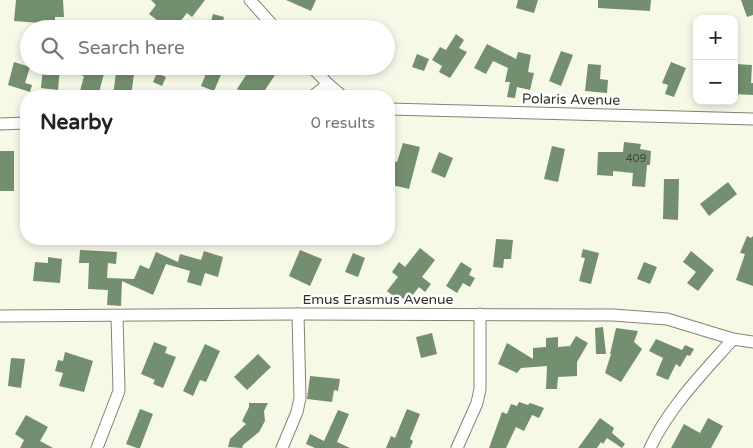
<!DOCTYPE html>
<html lang="en">
<head>
<meta charset="utf-8">
<style>
	:root { --surface:#fff; --page:#f6f6f6; --text:#222; --muted:#767676; --line:#e0e0e0 }
	body { margin:0; font-family:"Varela Round",sans-serif; background:var(--page); color:var(--text) }
	.controls { position:absolute; right:15px; top:15px; display:grid; overflow:hidden; border-radius:10px; box-shadow:0 2px 8px #0003 }
	.controls button { width:45px; height:45px; display:grid; place-items:center; padding:0; border:0; border-bottom:1px solid var(--line); background:var(--surface); color:var(--text); font:25px sans-serif }
	.list { margin:0; padding:0; list-style:none }
	h2 { display:flex; justify-content:space-between; align-items:center; height:65px; margin:0; padding:0 20px; font-size:21px }
	h2 small { font-size:16px; font-weight:400; color:var(--muted) }
	.icon { flex:none; width:28px; height:28px; fill:none; stroke:currentColor; stroke-width:2; stroke-linecap:round; stroke-linejoin:round }
	.map { position:relative; flex:none; width:753px; height:448px; overflow:hidden }
	.search { position:absolute; background:var(--surface); box-shadow:0 2px 8px #0003; left:20px; top:20px; width:375px; height:55px; display:flex; align-items:center; gap:12px; box-sizing:border-box; padding:0 18px; border-radius:28px; color:var(--muted); font-size:19px }
	.panel { position:absolute; background:var(--surface); box-shadow:0 2px 8px #0003; left:20px; top:90px; width:375px; height:155px; border-radius:20px }
	.map>svg:first-child { display:block }
	.building { fill:#748f70 }
	.lines { fill:none; stroke-linecap:round; stroke-linejoin:round }
	.street-casing { stroke:#818473; stroke-width:13 }
	.street { stroke:#fff; stroke-width:11 }
	.labels { text-anchor:middle; stroke-width:5; stroke-linejoin:round; paint-order:stroke }
	.number-label { font-size:11px; fill:#42493c }
	.street-label { font-size:14px; fill:#31322a; stroke:#fff }
</style>
</head>
<body>
<div class="map">
<svg width="753" height="448" viewBox="0 0 753 448">
	<rect width="100%" height="100%" fill="#f6f9e6"/>
	<g class="building">
		<polygon points="16,0 63,0 64,17 55,17 55,29 46,29 46,27 40,25 40,23 14,21"/>
		<polygon points="151,0 205,0 192,17 187,13 174,29 163,21 161,23 149,14 156,5"/>
		<polygon points="286,0 316,0 311,11"/>
		<polygon points="518,0 538,0 534,13 516,8"/>
		<polygon points="598,0 651,0 650,11 598,8"/>
		<polygon points="741,0 753,0 753,15 747,17"/>
		<polygon points="213,14 224,17 221,29 209,29"/>
		<polygon points="456,34 464,40 459,48 467,52 450,78 439,72 442,66 432,60 440,47 446,50"/>
		<polygon points="487,44 516,59 518,52 531,55 528,72 534,73 530,90 517,87 515,98 507,97 510,82 505,82 508,68 493,61 486,74 474,68"/>
		<polygon points="561,51 573,55 561,86 549,81"/>
		<polygon points="417,54 429,59 424,71 412,67"/>
		<polygon points="14,62 30,67 25,83 32,85 30,92 8,85"/>
		<polygon points="671,62 686,68 674,97 665,94 668,85 662,83"/>
		<polygon points="588,64 601,65 600,79 608,80 607,93 585,91"/>
		<polygon points="736,64 752,65 751,83 753,83 753,95 734,94"/>
		<polygon points="43,66 60,66 58,90 41,88"/>
		<polygon points="84,66 106,66 98,96 88,96 89,93 80,91 84,76 82,76"/>
		<polygon points="209,66 214,66 223,70 214,91 201,86"/>
		<polygon points="252,66 269,66 277,72 261,96 248,96 237,89"/>
		<polygon points="116,72 134,74 131,96 113,96"/>
		<polygon points="157,73 166,77 162,86 153,82"/>
		<polygon points="624,142 641,144 640,149 651,151 650,165 647,165 645,187 632,186 633,173 613,171 613,176 597,175 598,152 623,152"/>
		<polygon points="403,143 420,147 409,189 392,185 395,172 391,171 393,161 397,162"/>
		<polygon points="552,146 565,149 558,182 544,179"/>
		<rect x="0" y="151" width="14" height="40"/>
		<polygon points="439,152 453,158 445,178 431,172"/>
		<polygon points="664,179 679,179 678,220 663,219"/>
		<polygon points="728,182 737,194 709,216 700,204"/>
		<polygon points="747,236 751,238 753,236 753,286 736,280 745,254 740,253"/>
		<polygon points="496,239 513,240 511,259 504,259 503,268 493,267"/>
		<polygon points="420,248 435,260 422,277 431,284 425,292 419,287 407,302 401,297 398,300 387,291 398,277 392,272 399,262 405,267"/>
		<polygon points="583,249 599,253 591,284 579,281 585,258 581,257"/>
		<polygon points="80,250 117,252 116,264 108,263 107,278 134,279 140,265 149,269 156,252 178,262 180,254 201,260 204,251 223,257 218,277 205,273 201,286 187,282 190,271 166,264 153,295 122,281 121,306 107,305 108,290 88,289 89,263 79,263"/>
		<polygon points="300,250 322,259 310,286 289,276"/>
		<polygon points="691,251 714,270 698,291 687,283 696,272 683,262"/>
		<polygon points="353,253 365,258 358,277 345,272"/>
		<polygon points="48,257 62,259 60,283 33,281 35,262 48,263"/>
		<polygon points="461,262 472,269 469,275 475,278 470,287 463,283 457,293 446,286"/>
		<polygon points="644,262 657,267 650,284 637,279"/>
		<polygon points="603,327 606,354 596,354 595,328"/>
		<polygon points="616,328 638,331 634,342 642,349 621,382 605,373 611,354 610,354"/>
		<polygon points="432,333 437,354 421,358 416,337"/>
		<polygon points="576,336 588,343 577,362 577,376 558,377 557,389 546,389 547,366 521,368 517,373 498,364 507,343 533,359 533,348 546,347 546,338 558,337 558,347 570,346"/>
		<polygon points="656,339 682,350 685,345 694,349 690,356 687,355 680,367 676,364 668,380 656,375 663,358 649,351"/>
		<polygon points="154,342 167,347 165,353 176,357 163,388 153,384 155,380 141,374"/>
		<polygon points="205,344 220,351 206,382 200,380 193,396 183,391"/>
		<polygon points="65,352 93,361 84,392 59,386 63,373 55,371 58,360 63,361"/>
		<polygon points="258,354 271,367 247,390 234,377"/>
		<polygon points="11,358 25,359 21,388 8,386"/>
		<polygon points="310,376 340,379 338,391 334,390 332,402 307,399"/>
		<polygon points="519,402 528,405 530,403 544,408 539,418 532,415 524,431 516,427 506,448 489,448 502,412 507,414 511,404 517,406"/>
		<polygon points="249,403 268,403 264,411 265,421 259,432 243,445 242,448 228,447 230,439 246,424 242,421 249,407"/>
		<polygon points="140,409 153,414 140,448 137,448 126,444"/>
		<polygon points="407,409 420,414 410,439 413,441 410,448 386,448 391,436 395,438"/>
		<polygon points="338,410 349,414 337,442 350,448 315,448 306,444 310,434 324,441"/>
		<polygon points="26,415 48,427 40,441 53,448 20,448 24,440 15,434"/>
		<polygon points="600,418 614,428 612,433 625,444 622,448 607,438 603,444 601,442 597,448 578,448"/>
		<polygon points="708,418 723,426 711,448 671,448 684,424 700,433"/>
	</g>
	<g class="lines">
		<defs>
			<g id="street">
				<polyline points="250,0 276,29"/>
				<polyline points="311,66 328,84 342,96"/>
				<polyline points="313,96 328,84"/>
				<polyline points="389,109 753,119"/>
				<polyline points="0,124 26,123"/>
				<polyline points="0,316 298,314 613,315 667,319 733,339 753,342"/>
				<polyline points="97,448 119,391 117,316"/>
				<polyline points="282,448 297,412 300,398 298,314"/>
				<polyline points="457,448 477,403 480,389 480,314"/>
				<path d="M650,448C670,406 703,373 733,339"/>
			</g>
		</defs>
		<use href="#street" class="street-casing"/>
		<use href="#street" class="street"/>
	</g>
	<g class="labels">
		<g class="number-label">
			<text x="636" y="162">409</text>
		</g>
		<g class="street-label">
			<text transform="translate(571 99) rotate(1)" y="5">Polaris Avenue</text>
			<text x="378" y="304">Emus Erasmus Avenue</text>
		</g>
	</g>
</svg>
<div class="controls">
<button>+</button>
<button>−</button>
</div>
<div class="search"><svg class="icon" aria-label="search" viewBox="0 0 24 24"><circle cx="10" cy="10" r="6"/><path d="M15 15l6 6"/></svg>Search here</div>
<section class="panel">
<h2>Nearby<small>0 results</small></h2>
<ul class="list">
</ul>
</section>
</div>
</body>
</html>
